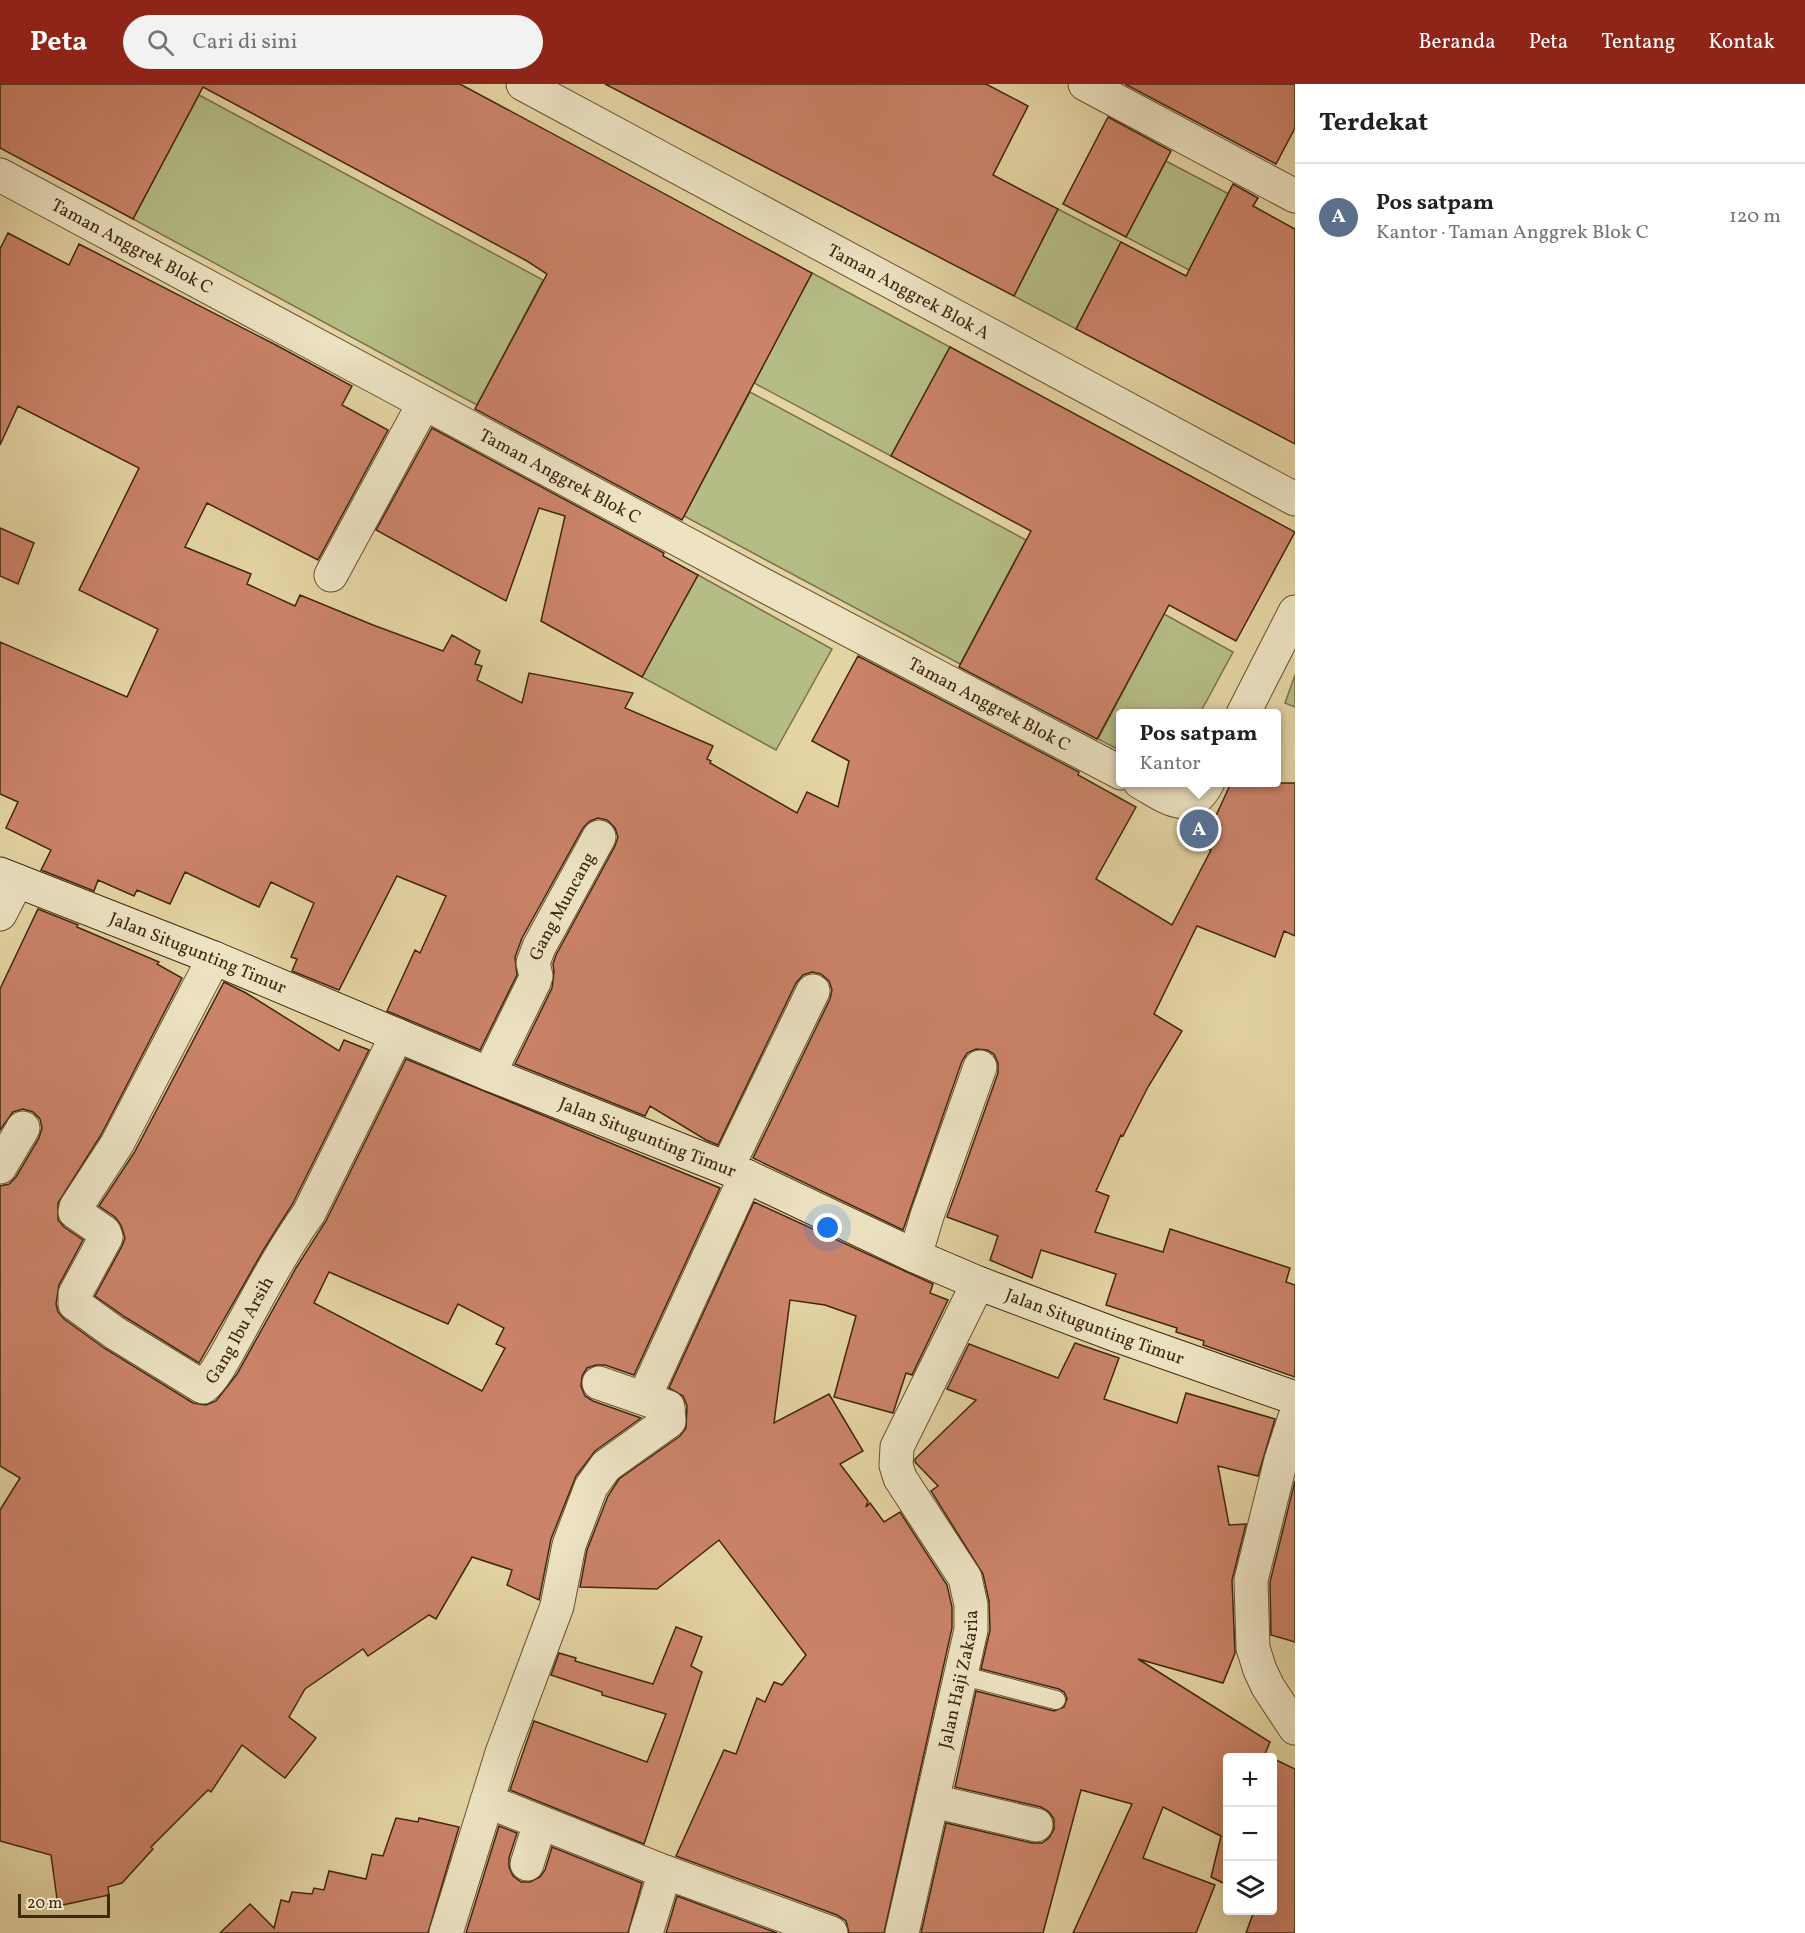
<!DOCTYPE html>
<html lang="id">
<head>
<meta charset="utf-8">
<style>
	:root { --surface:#fff; --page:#f2f2f2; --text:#202124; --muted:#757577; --line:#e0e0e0; --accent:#8f2418 }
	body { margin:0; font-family:Vollkorn,serif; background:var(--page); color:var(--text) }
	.controls { position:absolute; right:18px; bottom:18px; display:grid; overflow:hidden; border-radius:6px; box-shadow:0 6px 24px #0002 }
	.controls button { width:54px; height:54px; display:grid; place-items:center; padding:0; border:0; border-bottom:2px solid var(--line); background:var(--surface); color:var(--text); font:30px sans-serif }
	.scale { position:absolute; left:18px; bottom:15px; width:92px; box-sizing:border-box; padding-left:6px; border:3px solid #40270e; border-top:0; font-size:16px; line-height:21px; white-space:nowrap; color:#40270e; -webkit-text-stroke:4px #ede3c3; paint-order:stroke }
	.you { position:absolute; left:828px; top:1144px; width:21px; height:21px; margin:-15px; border:4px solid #fff; border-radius:50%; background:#1a73e8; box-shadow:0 0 0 9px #1a73e833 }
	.badge { display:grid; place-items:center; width:39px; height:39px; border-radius:50%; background:var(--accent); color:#fff; font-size:20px; font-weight:700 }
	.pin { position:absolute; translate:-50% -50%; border:3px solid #fff; box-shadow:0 2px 6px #0006 }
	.popup { position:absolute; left:1116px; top:625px; width:165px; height:78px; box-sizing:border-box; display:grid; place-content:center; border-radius:6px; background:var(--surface); filter:drop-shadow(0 2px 4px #0005); font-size:20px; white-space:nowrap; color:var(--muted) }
	.popup b { font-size:22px; color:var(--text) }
	.popup::after { content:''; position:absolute; left:50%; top:100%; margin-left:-12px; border:12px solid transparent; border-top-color:var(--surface) }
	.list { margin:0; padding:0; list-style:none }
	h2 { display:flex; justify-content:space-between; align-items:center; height:78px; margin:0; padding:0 24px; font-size:26px }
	h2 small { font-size:20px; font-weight:400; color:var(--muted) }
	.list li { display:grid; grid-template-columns:39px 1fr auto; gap:18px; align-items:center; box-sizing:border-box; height:108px; padding:0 24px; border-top:2px solid var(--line) }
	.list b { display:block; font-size:22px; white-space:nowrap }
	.list p { margin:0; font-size:20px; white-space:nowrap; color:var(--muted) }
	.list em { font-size:20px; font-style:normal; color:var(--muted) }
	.icon { flex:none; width:33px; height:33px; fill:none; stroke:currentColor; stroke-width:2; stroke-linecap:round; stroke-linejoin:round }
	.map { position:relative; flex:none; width:1295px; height:1849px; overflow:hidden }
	header { display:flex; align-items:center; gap:36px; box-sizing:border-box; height:84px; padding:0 30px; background:var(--accent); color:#fff }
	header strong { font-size:28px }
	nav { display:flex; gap:33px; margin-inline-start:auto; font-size:21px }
	.search { width:420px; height:54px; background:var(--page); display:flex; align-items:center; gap:15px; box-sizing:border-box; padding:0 21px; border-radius:33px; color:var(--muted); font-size:22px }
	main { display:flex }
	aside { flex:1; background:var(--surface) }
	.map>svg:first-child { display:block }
	.green { fill:#b5bc85; stroke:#7a724a; stroke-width:1.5 }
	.building { fill:#cb836a; stroke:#40270e; stroke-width:1.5; fill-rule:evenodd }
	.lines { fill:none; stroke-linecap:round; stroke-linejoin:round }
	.lane-casing { stroke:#695233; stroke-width:20 }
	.street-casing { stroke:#695233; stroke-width:35 }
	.secondary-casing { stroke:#40270e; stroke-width:35 }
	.lane { stroke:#ede3c3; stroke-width:18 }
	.street { stroke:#ede3c3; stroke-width:33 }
	.secondary { stroke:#ede3c3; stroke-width:33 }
	.labels { text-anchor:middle; stroke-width:4.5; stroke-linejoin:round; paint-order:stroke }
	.street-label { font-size:18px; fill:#40270e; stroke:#ede3c3 }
</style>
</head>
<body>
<header>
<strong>Peta</strong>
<div class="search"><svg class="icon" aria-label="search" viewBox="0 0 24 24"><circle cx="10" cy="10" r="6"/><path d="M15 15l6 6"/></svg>Cari di sini</div>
<nav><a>Beranda</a><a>Peta</a><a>Tentang</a><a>Kontak</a></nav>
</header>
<main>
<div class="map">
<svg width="1295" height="1849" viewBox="0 0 1295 1849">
	<rect width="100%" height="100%" fill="#e4d4a3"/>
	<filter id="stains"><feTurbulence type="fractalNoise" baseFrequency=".00333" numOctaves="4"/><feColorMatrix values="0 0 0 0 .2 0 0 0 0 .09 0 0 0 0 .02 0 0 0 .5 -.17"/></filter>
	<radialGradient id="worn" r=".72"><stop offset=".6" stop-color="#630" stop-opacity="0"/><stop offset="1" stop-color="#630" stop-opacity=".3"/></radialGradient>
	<g class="green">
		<polygon points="199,11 543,196 477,321 133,135"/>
		<polygon points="1166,77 1229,110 1189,186 1126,153"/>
		<polygon points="1058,125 1121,158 1076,245 1014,212"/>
		<polygon points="812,189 950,263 891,372 754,299"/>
		<polygon points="750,308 1026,456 960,580 684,432"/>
		<polygon points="698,491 832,565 776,666 642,593"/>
		<polygon points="1164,530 1233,568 1200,629 1121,630 1121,667 1098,655"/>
		<polygon points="1295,591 1295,623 1285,619"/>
	</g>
	<g class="building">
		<polygon points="0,0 460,0 812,189 682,436 475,325 547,190 527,177 203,3 133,135 0,64"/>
		<polygon points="605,0 986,0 1028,22 993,91 1058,125 1014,212"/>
		<polygon points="1125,0 1295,0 1295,44 1276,80"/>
		<polygon points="1108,33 1171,67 1126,153 1063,120"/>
		<polygon points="1233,100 1258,114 1253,122 1295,145 1295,360 1076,245 1121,158 1186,192"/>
		<polygon points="8,149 69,181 79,160 274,260 352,302 342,321 388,346 318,476 207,419 185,463 251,490 247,500 295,522 300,511 373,541 443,567 452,551 480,567 475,580 482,582 477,596 522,619 529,589 633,609 625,624 713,662 707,675 711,677 710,679 797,729 807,708 838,723 849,677 812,657 858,572 1079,688 1078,691 1136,723 1096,795 1172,841 1211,766 1202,762 1231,699 1295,699 1295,852 1284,847 1275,873 1197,842 1154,930 1182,947 1148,1003 1123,1052 1121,1051 1096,1107 1109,1112 1095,1148 1163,1168 1170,1145 1290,1184 1286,1198 1295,1201 1295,1293 1203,1261 1204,1257 1176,1248 1177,1244 1106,1221 1116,1190 1041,1166 1032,1194 990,1176 998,1152 947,1133 998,989 998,979 994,970 987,966 976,965 967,969 962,977 903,1146 753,1074 830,915 832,906 829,897 821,890 812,888 803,891 796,899 718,1061 706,1056 650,1022 645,1032 515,980 552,904 554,888 553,880 556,871 615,762 618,753 615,744 607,736 598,734 590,737 583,744 522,854 515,873 517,891 480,966 387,927 415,866 420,869 446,812 397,792 339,906 292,887 297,875 291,873 314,819 271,798 259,823 185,788 170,820 137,806 134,812 98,796 94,807 41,786 51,766 6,744 18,718 0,710 0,558 127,613 158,545 79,506 139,384 18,322 0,361 0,165"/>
		<polygon points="950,263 1295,448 1236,557 1169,521 1097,655 959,583 1031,447 891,372"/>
		<polygon points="432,344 664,469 663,472 698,491 642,593 541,537 565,432 539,424 506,517 376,446"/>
		<polygon points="0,444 34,459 18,500 0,492"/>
		<path d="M38,825L78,841L77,843L159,878L157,880L182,894L101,1051L58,1119V1136L64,1143L83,1156L59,1201L56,1220L58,1228L64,1235L104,1264L193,1319L206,1321L216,1317L237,1290L296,1184L326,1137L406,975L720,1104L634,1291L605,1281H596L587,1284L582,1292L581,1302L585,1312L593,1317L641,1334L595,1367L576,1392L551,1455L539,1516L507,1501L512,1486L472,1473L436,1535L429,1531L368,1572L363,1565L305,1605L289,1633L316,1654L285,1694L242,1661L211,1708L208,1706L151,1763L153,1765L122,1799L108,1803L109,1811L58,1822L51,1771L0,1757V1426L20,1394L0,1382V1102L9,1100L16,1093L39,1054L42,1044L40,1035L33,1028L23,1025L13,1028L0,1046V905ZM329,1188L448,1240L458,1220L504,1244L496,1260L505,1264L482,1307L314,1219Z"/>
		<polygon points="224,898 246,909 339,967 344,956 369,966 293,1119 264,1165 199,1279 125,1233 95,1212 122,1162 125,1154 121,1141 115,1133 99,1122 134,1069"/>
		<polygon points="754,1118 933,1200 930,1209 948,1216 912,1291 906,1289 893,1329 834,1313 856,1232 825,1221 790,1216 774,1339 829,1310 863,1367 840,1380 868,1417 866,1423 870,1419 884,1438 900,1428 947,1501 952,1523 952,1544 884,1849 849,1849 846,1837 837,1831 676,1772 724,1666 736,1670 757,1614 765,1618 774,1598 782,1601 806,1571 719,1456 657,1505 580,1503 587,1466 608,1412 619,1395 680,1352 686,1344 687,1322 683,1312 669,1304"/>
		<polygon points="1075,1259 1119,1274 1104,1315 1177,1339 1186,1309 1275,1335 1258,1392 1218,1382 1229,1441 1246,1440 1232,1496 1235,1569 1223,1599 1138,1575 1270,1658 1265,1670 1272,1674 1227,1674 1227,1801 1211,1793 1221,1752 1163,1723 1143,1774 1215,1801 1196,1849 1073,1849 1132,1720 1081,1706 1043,1849 921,1849 946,1739 1032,1759 1042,1759 1049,1754 1054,1745 1054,1735 1049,1728 1041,1723 955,1703 976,1607 1054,1627 1064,1623 1067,1614 1064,1608 1059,1605 981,1585 990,1546 989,1517 983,1490 931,1407 938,1402 915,1378 915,1375 976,1316 947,1305 969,1260 1058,1294"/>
		<polygon points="1295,1397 1295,1558 1271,1551 1270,1498"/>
		<polygon points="676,1543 702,1553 691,1582 702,1588 644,1760 510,1706 534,1637 647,1678 666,1630 602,1611 602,1608 551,1591 559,1569 576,1574 575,1577 653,1600"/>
		<polygon points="1272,1674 1295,1685 1295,1849 1246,1849 1254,1827 1272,1827"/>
		<polygon points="396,1734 418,1738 419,1734 459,1743 428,1849 220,1849 250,1820 274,1844 281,1816 289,1818 292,1808 312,1810 314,1804 324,1806 329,1787 366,1795 372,1770 383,1772"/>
		<polygon points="499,1742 517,1749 509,1774 509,1783 513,1792 521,1798 530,1798 540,1793 545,1786 552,1763 642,1799 628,1849 466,1849"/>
		<polygon points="677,1812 777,1849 666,1849"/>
	</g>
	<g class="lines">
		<defs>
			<polyline id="lane" points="960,1591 1056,1616"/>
			<g id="street">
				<path id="s1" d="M523,0L1295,415"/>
				<polyline points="1085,0 1295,112"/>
				<path id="s2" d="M0,91L765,502L1121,689"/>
				<polyline points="331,491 424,319"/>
				<polyline points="1243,630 1295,528"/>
				<path d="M1140,698C1165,712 1190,734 1208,698"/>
				<polyline points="0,830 17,797"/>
				<path id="s3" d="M214,874L117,1060L76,1123L75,1128L104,1148L106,1153L75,1210V1220L115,1249L203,1303C215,1294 228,1267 236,1253C259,1211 281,1168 309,1129L397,951"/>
				<path id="s4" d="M489,990L534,898L536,892L533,879L539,863L599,753"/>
				<polyline points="0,1083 23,1044"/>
				<polyline points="727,1084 813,907"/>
				<polyline points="915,1172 927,1132 980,983"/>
				<polyline points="644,1314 746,1092"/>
				<polyline points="1295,1333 1281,1376 1251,1496 1253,1564 1260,1586 1268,1603 1295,1644"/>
				<polyline points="487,1717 665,1788 831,1849"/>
				<polyline points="933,1717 1036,1741"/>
				<polyline points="527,1780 540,1739"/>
				<polyline points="446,1849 502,1669 557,1522 569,1461 591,1403 606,1382 669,1337 668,1323 599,1299"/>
				<polyline points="646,1849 665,1788"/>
				<path id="s5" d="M902,1849L971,1546V1521L965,1494L900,1394L896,1381L897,1363L978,1199"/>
			</g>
			<g id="secondary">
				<path id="s6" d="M0,790L214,874L489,990L746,1092L915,1172L978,1199L1116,1251L1295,1314"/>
			</g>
		</defs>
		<use href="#lane" class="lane-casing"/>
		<use href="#street" class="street-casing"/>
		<use href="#secondary" class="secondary-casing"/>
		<use href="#lane" class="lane"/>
		<use href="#street" class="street"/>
		<use href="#secondary" class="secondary"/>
	</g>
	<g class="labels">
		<g class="street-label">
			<text dy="6" stroke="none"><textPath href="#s2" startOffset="150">Taman Anggrek Blok C</textPath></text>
			<text dy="6" stroke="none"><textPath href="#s1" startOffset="438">Taman Anggrek Blok A</textPath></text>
			<text dy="6" stroke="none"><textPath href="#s2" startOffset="636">Taman Anggrek Blok C</textPath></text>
			<text dy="6" stroke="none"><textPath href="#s2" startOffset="1122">Taman Anggrek Blok C</textPath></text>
			<text dy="6" stroke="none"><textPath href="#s4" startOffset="186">Gang Muncang</textPath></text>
			<text dy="6" stroke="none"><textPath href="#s6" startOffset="213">Jalan Situgunting Timur</textPath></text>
			<text dy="6" stroke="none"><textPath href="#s6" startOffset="699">Jalan Situgunting Timur</textPath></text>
			<text dy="6" stroke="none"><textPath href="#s6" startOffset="1185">Jalan Situgunting Timur</textPath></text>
			<text dy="6" stroke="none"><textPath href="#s3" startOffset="626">Gang Ibu Arsih</textPath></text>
			<text dy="6" stroke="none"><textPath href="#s5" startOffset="260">Jalan Haji Zakaria</textPath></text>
		</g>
	</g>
	<rect width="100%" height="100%" filter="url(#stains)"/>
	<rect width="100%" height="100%" fill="url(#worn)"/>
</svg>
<div class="controls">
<button>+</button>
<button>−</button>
<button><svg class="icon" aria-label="layers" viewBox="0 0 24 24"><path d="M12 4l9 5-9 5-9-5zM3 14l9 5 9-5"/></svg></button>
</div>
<div class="scale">20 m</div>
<div class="you"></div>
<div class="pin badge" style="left:1199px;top:745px;background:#5c6f8a">A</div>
<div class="popup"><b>Pos satpam</b>Kantor</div>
</div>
<aside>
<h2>Terdekat<small></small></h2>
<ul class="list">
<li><span class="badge" style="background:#5c6f8a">A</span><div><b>Pos satpam</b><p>Kantor · Taman Anggrek Blok C</p></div><em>120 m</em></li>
</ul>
</aside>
</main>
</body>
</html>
